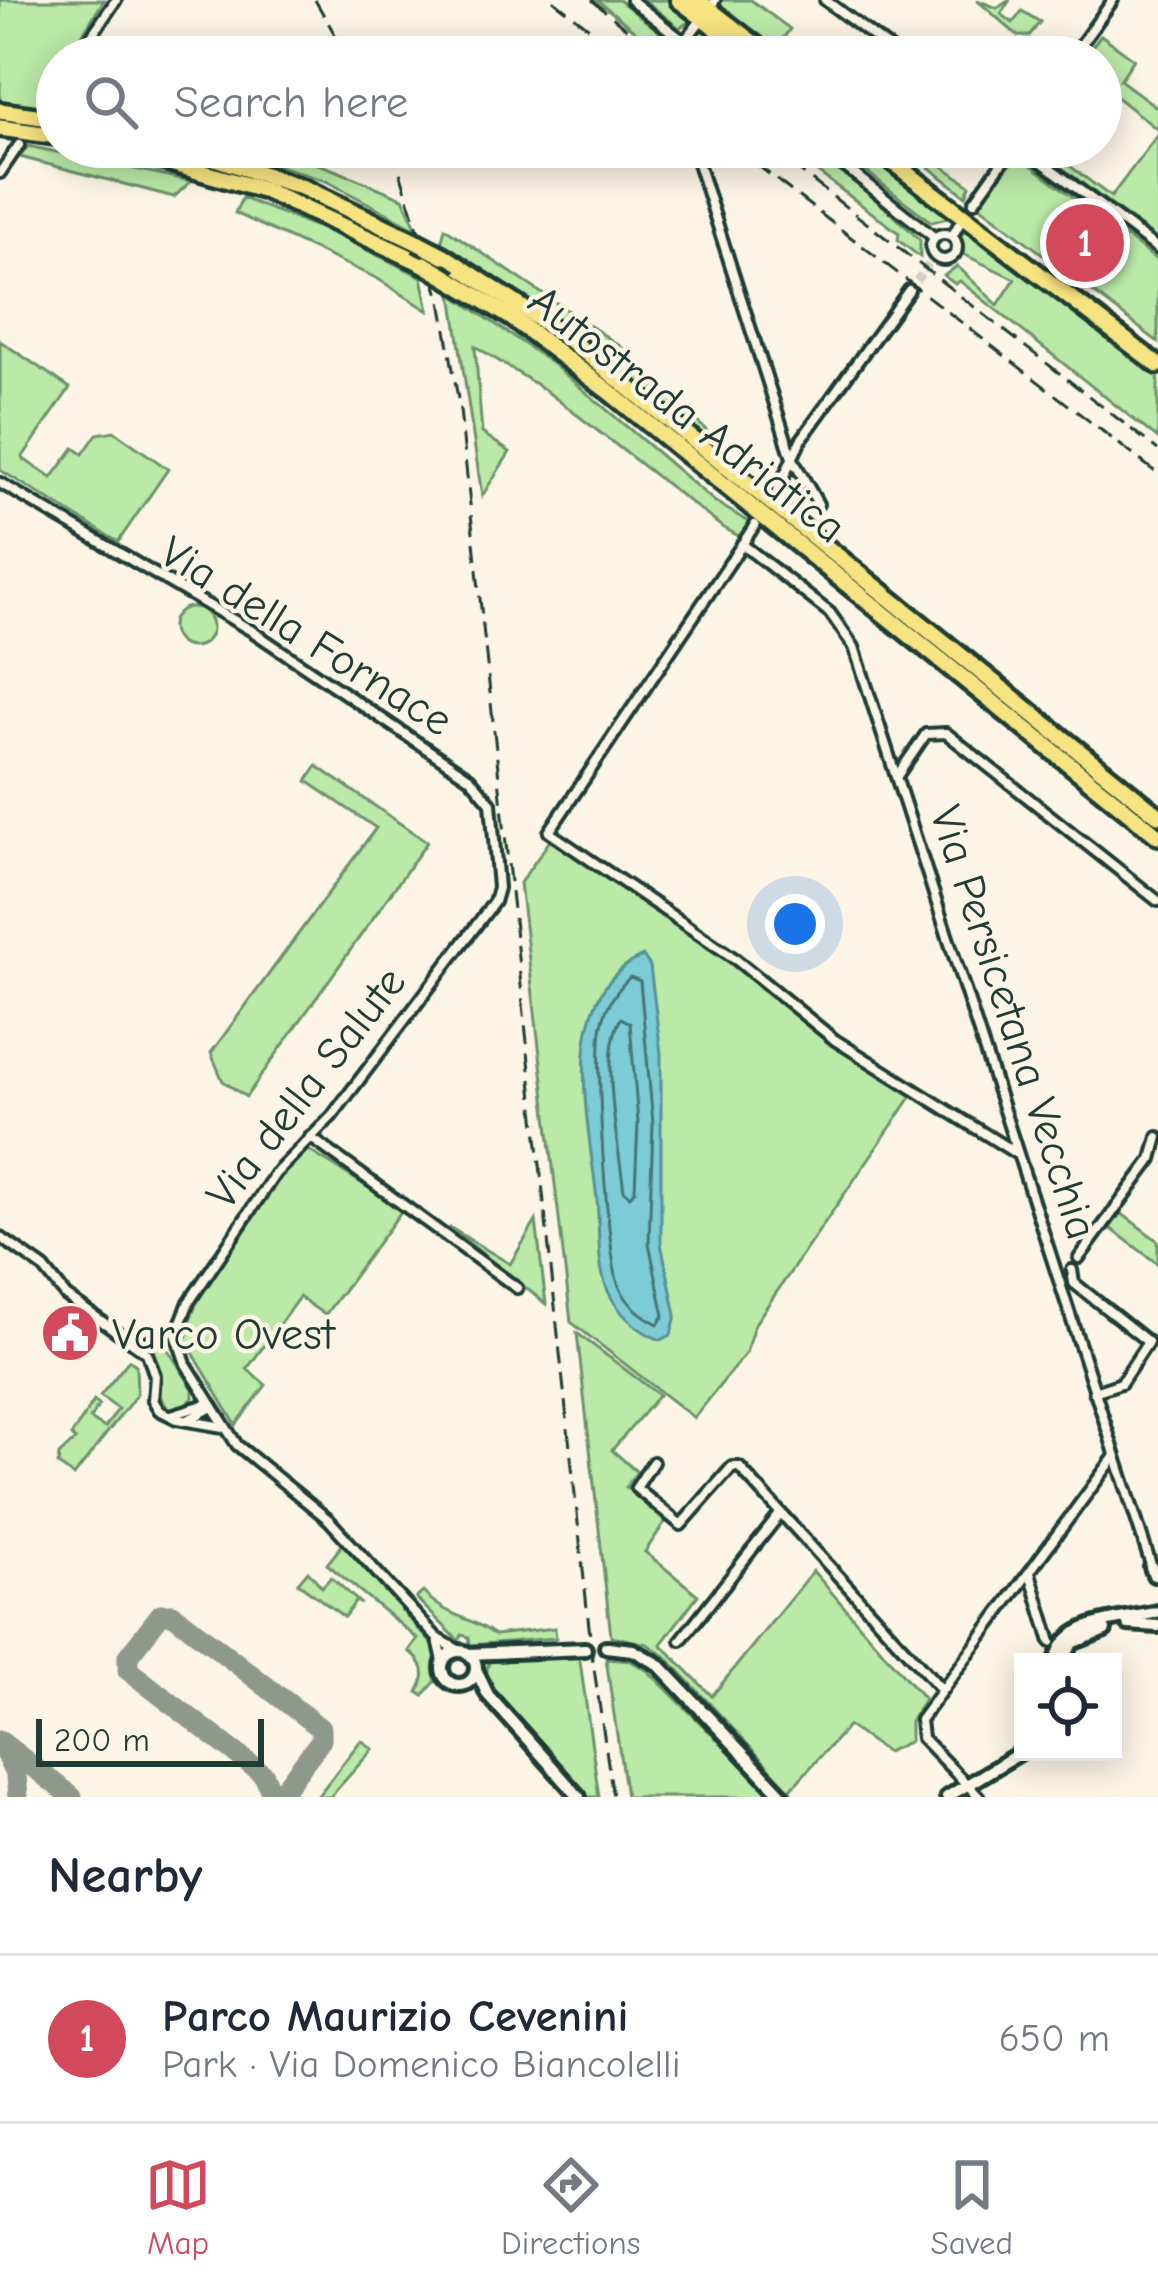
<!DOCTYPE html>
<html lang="en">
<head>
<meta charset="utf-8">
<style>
	:root { --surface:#fff; --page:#f2f2f3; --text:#1f2937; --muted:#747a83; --line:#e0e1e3; --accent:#d1495b }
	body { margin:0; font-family:"Comic Neue",sans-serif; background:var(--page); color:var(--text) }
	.controls { position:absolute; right:36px; bottom:36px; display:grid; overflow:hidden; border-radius:0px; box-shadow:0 6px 30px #0003 }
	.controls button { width:108px; height:108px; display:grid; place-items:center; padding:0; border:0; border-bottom:3px solid var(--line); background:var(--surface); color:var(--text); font:60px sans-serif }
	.scale { position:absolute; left:36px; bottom:30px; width:228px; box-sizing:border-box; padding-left:12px; border:6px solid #1f3d34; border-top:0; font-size:33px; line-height:42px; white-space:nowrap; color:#1f3d34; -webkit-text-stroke:9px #fcf5e5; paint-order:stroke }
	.you { position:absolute; left:795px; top:924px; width:42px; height:42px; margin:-30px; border:9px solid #fff; border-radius:50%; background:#1a73e8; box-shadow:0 0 0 18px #1a73e833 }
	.badge { display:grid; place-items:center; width:78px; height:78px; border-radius:50%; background:var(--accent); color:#fff; font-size:39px; font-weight:700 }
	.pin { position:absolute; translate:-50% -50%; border:6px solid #fff; box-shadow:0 3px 12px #0006 }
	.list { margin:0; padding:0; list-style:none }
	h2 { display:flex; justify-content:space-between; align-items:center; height:156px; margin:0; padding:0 48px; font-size:51px }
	h2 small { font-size:39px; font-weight:400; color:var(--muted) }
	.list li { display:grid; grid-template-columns:78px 1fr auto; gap:36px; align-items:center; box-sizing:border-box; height:168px; padding:0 48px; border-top:3px solid var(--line) }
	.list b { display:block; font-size:45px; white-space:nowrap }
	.list p { margin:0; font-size:39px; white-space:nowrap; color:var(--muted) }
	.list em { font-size:39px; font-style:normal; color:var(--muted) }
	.icon { flex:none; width:66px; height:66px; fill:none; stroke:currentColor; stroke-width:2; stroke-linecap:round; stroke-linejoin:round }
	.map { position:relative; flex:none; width:1158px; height:1797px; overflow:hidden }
	.search { position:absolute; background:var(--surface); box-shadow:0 6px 30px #0003; left:36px; right:36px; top:36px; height:132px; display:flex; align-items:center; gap:30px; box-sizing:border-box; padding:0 42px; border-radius:66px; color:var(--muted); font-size:45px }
	.sheet { height:324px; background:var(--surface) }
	nav { display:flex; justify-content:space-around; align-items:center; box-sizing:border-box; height:168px; border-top:3px solid var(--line); background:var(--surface); font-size:33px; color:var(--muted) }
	nav a { display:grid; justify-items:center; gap:6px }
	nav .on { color:var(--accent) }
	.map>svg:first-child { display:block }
	.green { fill:#bbe9a7; stroke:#6d936e; stroke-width:3 }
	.water { fill:#7bcbd5; stroke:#569295; stroke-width:3 }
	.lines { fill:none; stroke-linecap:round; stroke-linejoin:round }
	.shore { stroke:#447674; stroke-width:3 }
	.taxiway { stroke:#8e998c; stroke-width:21 }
	.minor-tunnel { stroke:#d0d0c2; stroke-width:8; stroke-dasharray:8 4; stroke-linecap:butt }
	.minor-casing { stroke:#1f3d34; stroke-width:16 }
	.tertiary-casing { stroke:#1f3d34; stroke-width:20 }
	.motorway-casing { stroke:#1f3d34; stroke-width:24 }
	.minor { stroke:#fcf5e5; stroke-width:8 }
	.tertiary { stroke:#fcf5e5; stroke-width:10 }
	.motorway { stroke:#f6e381; stroke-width:15 }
	.rail { stroke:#1f3d34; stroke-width:3; stroke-dasharray:18 9; stroke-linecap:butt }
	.motorway-bridge-casing { stroke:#1f3d34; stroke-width:24; stroke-linecap:butt }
	.motorway-bridge { stroke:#f6e381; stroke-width:15 }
	.labels { text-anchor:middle; stroke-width:9; stroke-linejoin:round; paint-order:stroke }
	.street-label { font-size:45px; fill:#1f3d34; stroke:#fcf5e5 }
	.poi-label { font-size:45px; fill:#1f3d34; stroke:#fcf5e5; text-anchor:start }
</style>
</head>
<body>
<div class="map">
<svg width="1158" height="1797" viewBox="0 0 1158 1797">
	<rect width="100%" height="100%" fill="#fcf5e5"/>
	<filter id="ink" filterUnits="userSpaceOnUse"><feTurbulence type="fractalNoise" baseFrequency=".00833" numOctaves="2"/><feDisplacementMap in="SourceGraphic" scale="24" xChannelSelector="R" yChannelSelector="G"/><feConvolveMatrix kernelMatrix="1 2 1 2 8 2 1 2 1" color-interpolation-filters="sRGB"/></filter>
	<g filter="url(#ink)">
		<g class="green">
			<polygon points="0,0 104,0 68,57 57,57 57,74 37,107 0,102"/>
			<polygon points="597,0 619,0 692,57 666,57"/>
			<polygon points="644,0 668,0 692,20 679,28"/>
			<polygon points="718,0 751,0 790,29 782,40 804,57 785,57 716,4"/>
			<polygon points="977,0 997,8 1010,0 1001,14 1013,23 1022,11 1040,22 1029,36 1018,36"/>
			<polygon points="701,27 742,57 718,57 696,41"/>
			<polygon points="1101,35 1134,59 1120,80 1158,108 1158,130 1101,85 1101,57 1084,56"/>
			<polygon points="1158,134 1158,240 1034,147 1058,147 1054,154 1111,197"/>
			<polygon points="28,146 191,181 174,197 20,157"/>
			<path d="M221,147C292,147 339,172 403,198L417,229L326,181Z"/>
			<path d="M784,147C822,147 890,211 920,240V257L898,240L899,233Z"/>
			<polygon points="835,147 860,147 951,217 931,222"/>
			<polygon points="903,147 915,147 970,185 966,196"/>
			<polygon points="1018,155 1158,261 1158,342 981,207 980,201"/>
			<polygon points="242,198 332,233 422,277 429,311 378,279 235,213"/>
			<polygon points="445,228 620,346 710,434 706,438 537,304 441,244"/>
			<polygon points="966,229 1158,375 1158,439 960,281 955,284 944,276 957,266 998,305 1015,279 965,255 960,237"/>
			<polygon points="452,294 553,364 714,501 750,523 739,536 722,527 545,390 475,346 482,433 510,452 482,496"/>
			<polygon points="0,341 70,388 22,458 52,478 74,448 83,454 97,434 114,431 168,469 118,542 0,470"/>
			<circle cx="192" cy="627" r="20"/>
			<polygon points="317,766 427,842 246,1097 223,1081 211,1053 376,828 307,781"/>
			<polygon points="551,839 729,961 832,1042 912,1096 754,1325 746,1353 694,1418 571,1322 520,883"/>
			<path d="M305,1148L403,1209L325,1315L299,1297L247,1369L266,1385L236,1425L186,1341C190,1289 267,1184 305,1148Z"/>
			<polygon points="1121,1213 1158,1241 1158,1264 1110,1228"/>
			<polygon points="536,1221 546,1304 449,1227 510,1264"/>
			<polygon points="577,1333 659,1395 612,1450 637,1472 626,1487 665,1522 645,1552 698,1595 661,1644 712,1696 813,1571 924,1699 910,1722 910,1741 886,1752 848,1726 790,1790 666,1657 647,1644 611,1636"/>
			<polygon points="164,1343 193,1389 193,1398 181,1410 169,1409 160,1396 161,1372 151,1348"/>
			<polygon points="129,1360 136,1365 137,1394 74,1476 58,1465 59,1455 75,1440 71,1436 94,1401 99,1405 90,1419 105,1428 118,1409 100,1396"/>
			<path d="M343,1544L440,1653L439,1677L423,1696L418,1692C428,1673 424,1663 409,1651L418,1639L327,1564Z"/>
			<polygon points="308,1571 322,1587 331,1577 361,1604 356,1601 344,1617 298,1583"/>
			<path d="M423,1592C448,1618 468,1615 495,1635L555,1628L556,1638L470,1645L469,1637L462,1635L459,1641L416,1598Z"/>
			<polygon points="579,1654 599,1797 586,1797 484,1683 489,1662"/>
			<polygon points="606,1659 631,1661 648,1671 775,1797 626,1797"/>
			<polygon points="361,1740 373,1749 330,1797 317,1797"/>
		</g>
		<path class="water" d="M643,956L650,966L661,1053V1243L676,1315L671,1335L661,1340C638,1332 618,1313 608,1291C596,1264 600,1230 597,1200C590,1127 555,993 643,956Z"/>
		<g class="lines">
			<g class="shore">
				<path d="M630,977L640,981L653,1123L649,1243L664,1316L658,1324C640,1315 627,1304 619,1286C607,1258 594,1055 602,1025C606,1005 616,991 630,977Z"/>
				<path d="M621,1018L630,1023L638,1123L635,1190L630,1196L624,1191C619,1147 599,1056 621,1018Z"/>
			</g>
			<g class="taxiway">
				<polyline points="0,1741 72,1797"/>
				<polyline points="2,1747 16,1776 18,1797"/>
				<polyline points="273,1797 264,1775 128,1670 128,1656 161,1614 173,1614 321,1729 321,1740 278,1797"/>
			</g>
			<polyline class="minor-tunnel" points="909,290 929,264"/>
			<defs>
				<g id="minor">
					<polyline points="631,0 704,57"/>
					<polyline points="825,0 901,57"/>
					<polyline points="714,2 715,0"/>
					<polyline points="684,42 698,24"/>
					<polyline points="77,57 116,0"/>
					<polyline points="1072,57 1113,0"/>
					<polyline points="46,104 57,88"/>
					<polyline points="820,147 935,238"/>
					<polyline points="1022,147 1158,249"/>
					<polyline points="696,157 792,458 818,504"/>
					<polyline points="0,173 19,145"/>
					<polyline points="974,202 1013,147"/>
					<circle cx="944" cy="247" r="13"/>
					<polyline points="952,237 959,224"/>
					<polyline points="0,483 252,631 470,778 491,803 498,888 494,902 332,1116 275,1174 189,1302 176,1334 186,1364 237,1445 329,1520 437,1638 460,1651"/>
					<polyline points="777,491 801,440 909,290"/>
					<polyline points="755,525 549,832 734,958 835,1040 1017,1154"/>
					<polyline points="742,544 830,613 854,647 1152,1568"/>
					<polyline points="897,776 926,734 946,733 1158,901"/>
					<polyline points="310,1137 517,1288"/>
					<polyline points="0,1237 44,1268 66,1296 147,1353 155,1376 153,1400 159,1410 177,1419 223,1427"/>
					<polyline points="1079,1258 1152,1159 1158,1137"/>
					<polyline points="1072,1270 1074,1283 1148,1342 1121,1383 1094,1392"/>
					<polyline points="140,1345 176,1328"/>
					<polyline points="171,1415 210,1403"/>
					<polyline points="188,1420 212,1407"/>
					<polyline points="653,1462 636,1488 681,1525 732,1467 739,1467 942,1690"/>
					<polyline points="1030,1573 1051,1642"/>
					<polyline points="438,1639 443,1661"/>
					<polyline points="681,1640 780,1514"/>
					<polyline points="979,1797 922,1738 920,1720 1115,1456"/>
				</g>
				<g id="tertiary">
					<polyline points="1151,1567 1154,1575"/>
					<polyline points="1128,1624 1158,1626"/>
					<polyline points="606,1647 633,1650 658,1664 784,1797"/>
					<circle cx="459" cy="1668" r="17"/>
					<polyline points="468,1654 585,1649"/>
					<path d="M1056,1662C1064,1618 1123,1621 1158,1612"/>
					<polyline points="1063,1662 1072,1643 1105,1630"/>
					<polyline points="476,1670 488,1695 579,1797"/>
					<polyline points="947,1797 1023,1751"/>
				</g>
				<g id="motorway">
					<polyline points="679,0 755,57"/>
					<polyline points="697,0 771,57"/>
					<polyline points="0,111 57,119"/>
					<polyline points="0,128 57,136"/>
					<polyline points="116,147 266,191 424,264"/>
					<polyline points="182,147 304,188 417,242"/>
					<polyline points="873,147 1158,365"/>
					<polyline points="444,256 565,336 1158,815"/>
					<polyline points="451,280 512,318 607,390 1158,836"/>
				</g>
			</defs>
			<use href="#minor" class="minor-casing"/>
			<use href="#tertiary" class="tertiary-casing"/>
			<use href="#motorway" class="motorway-casing"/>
			<use href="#minor" class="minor"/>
			<use href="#tertiary" class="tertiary"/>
			<use href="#motorway" class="motorway"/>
			<g class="rail">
				<polyline points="315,0 348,57"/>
				<polyline points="553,0 627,57"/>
				<polyline points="592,0 660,57"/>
				<polyline points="392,147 441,301 460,410 592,1655 613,1797"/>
				<polyline points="734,147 1158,474"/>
				<polyline points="769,147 1158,450"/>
			</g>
			<defs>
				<g id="motorway-bridge">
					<polyline points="417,242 444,256"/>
					<polyline points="424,264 451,280"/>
				</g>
			</defs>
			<use href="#motorway-bridge" class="motorway-bridge-casing"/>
			<use href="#motorway-bridge" class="motorway-bridge"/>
		</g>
	</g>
	<defs>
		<symbol id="civic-disc" viewBox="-11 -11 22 22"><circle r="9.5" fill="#d1495b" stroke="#fcf5e5"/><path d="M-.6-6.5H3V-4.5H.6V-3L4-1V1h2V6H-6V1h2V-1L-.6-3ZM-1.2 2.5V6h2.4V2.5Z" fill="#fff"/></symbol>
	</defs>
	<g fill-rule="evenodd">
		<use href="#civic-disc" x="37" y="1300" width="66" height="66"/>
	</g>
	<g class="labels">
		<g class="street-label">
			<text transform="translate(688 413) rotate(38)" y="16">Autostrada Adriatica</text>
			<text transform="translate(307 635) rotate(32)" y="16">Via della Fornace</text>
			<text transform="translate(1015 1022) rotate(72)" y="16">Via Persicetana Vecchia</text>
			<text transform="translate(305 1087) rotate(-52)" y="16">Via della Salute</text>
		</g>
		<g class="poi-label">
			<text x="112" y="1349">Varco Ovest</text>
		</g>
	</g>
</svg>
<div class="controls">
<button><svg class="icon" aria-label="locate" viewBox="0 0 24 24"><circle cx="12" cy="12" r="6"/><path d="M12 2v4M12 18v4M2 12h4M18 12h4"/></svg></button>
</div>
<div class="scale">200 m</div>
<div class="you"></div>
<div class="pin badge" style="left:1085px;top:243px">1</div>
<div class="search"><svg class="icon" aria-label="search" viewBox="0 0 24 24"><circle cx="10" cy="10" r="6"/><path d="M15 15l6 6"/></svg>Search here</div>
</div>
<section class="sheet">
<h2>Nearby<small></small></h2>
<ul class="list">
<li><span class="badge">1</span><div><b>Parco Maurizio Cevenini</b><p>Park · Via Domenico Biancolelli</p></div><em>650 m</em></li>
</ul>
</section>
<nav>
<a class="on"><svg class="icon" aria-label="map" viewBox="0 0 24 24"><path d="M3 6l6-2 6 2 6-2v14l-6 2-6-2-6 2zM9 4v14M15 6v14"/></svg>Map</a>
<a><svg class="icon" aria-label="directions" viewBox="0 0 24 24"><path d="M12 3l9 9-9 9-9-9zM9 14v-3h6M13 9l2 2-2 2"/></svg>Directions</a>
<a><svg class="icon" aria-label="saved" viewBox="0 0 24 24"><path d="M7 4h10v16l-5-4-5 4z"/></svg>Saved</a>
</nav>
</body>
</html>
